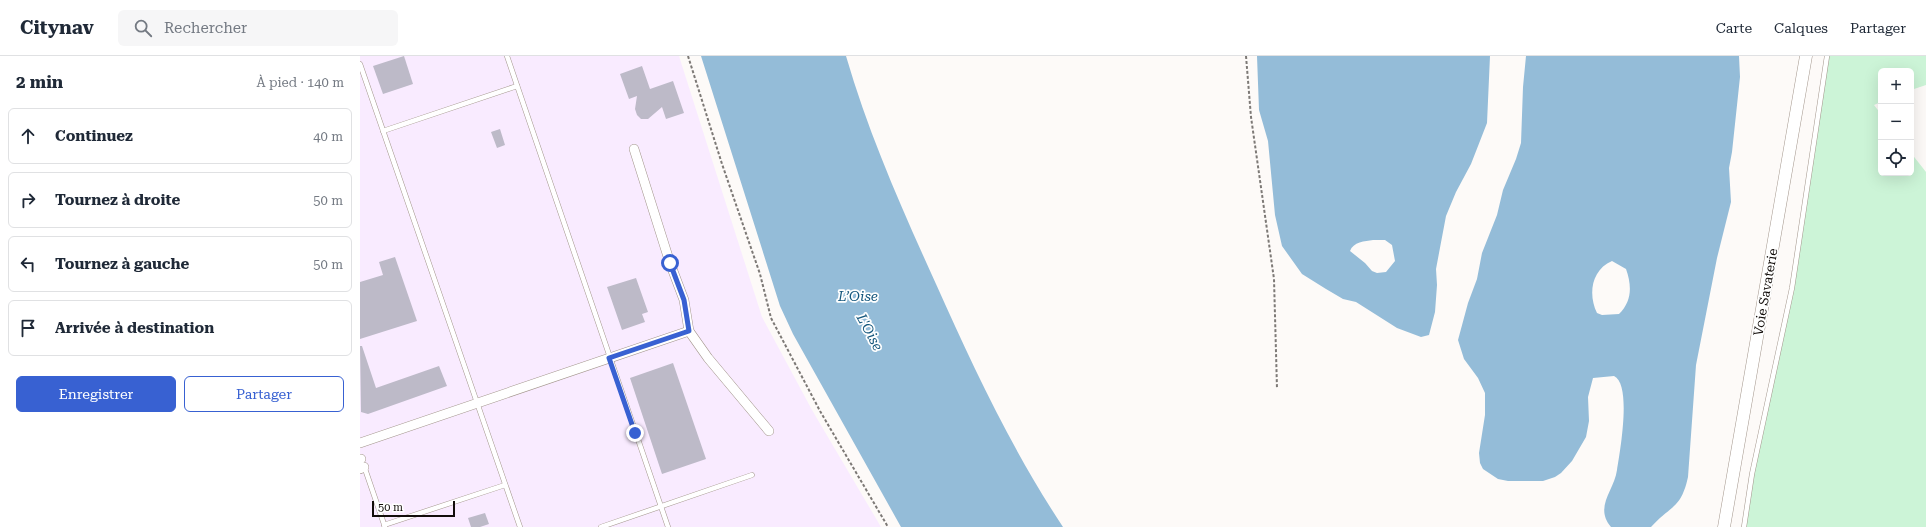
<!DOCTYPE html>
<html lang="fr">
<head>
<meta charset="utf-8">
<style>
	:root { --surface:#fff; --page:#f6f6f7; --text:#1f2937; --muted:#747a83; --line:#e0e1e3; --accent:#3861d2 }
	body { margin:0; font-family:"Roboto Serif",serif; background:var(--page); color:var(--text) }
	.controls { position:absolute; right:12px; top:12px; display:grid; overflow:hidden; border-radius:6px; box-shadow:0 4px 16px #0002 }
	.controls button { width:36px; height:36px; display:grid; place-items:center; padding:0; border:0; border-bottom:1px solid var(--line); background:var(--surface); color:var(--text); font:20px sans-serif }
	.scale { position:absolute; left:12px; bottom:10px; width:83px; box-sizing:border-box; padding-left:4px; border:2px solid #120d0a; border-top:0; font-size:11px; line-height:14px; white-space:nowrap; color:#120d0a; -webkit-text-stroke:3px #fff; paint-order:stroke }
	.stop { position:absolute; width:12px; height:12px; margin:-9px; border:3px solid #3861d2; border-radius:50%; background:#fff }
	.stop.end { background:#3861d2; border-color:#fff; box-shadow:0 1px 4px #0008 }
	.list { margin:0; padding:0; list-style:none }
	h2 { display:flex; justify-content:space-between; align-items:center; height:52px; margin:0; padding:0 16px; font-size:17px }
	h2 small { font-size:13px; font-weight:400; color:var(--muted) }
	.list li { display:grid; grid-template-columns:26px 1fr auto; gap:12px; align-items:center; box-sizing:border-box; height:56px; margin:0 8px 8px; padding:0 8px; border:1px solid var(--line); border-radius:6px }
	.list b { display:block; font-size:15px; white-space:nowrap }
	.list em { font-size:13px; font-style:normal; color:var(--muted) }
	.actions { display:flex; gap:8px; padding:12px 16px }
	.actions a { flex:1; padding:9px 0; border:1px solid var(--accent); border-radius:6px; text-align:center; font-size:14px; color:var(--accent) }
	.actions .main { background:var(--accent); color:#fff }
	.icon { flex:none; width:22px; height:22px; fill:none; stroke:currentColor; stroke-width:2; stroke-linecap:round; stroke-linejoin:round }
	.map { position:relative; flex:none; width:1566px; height:471px; overflow:hidden }
	header { display:flex; align-items:center; gap:24px; box-sizing:border-box; height:56px; padding:0 20px; background:var(--surface); border-bottom:1px solid var(--line) }
	header strong { font-size:19px }
	nav { display:flex; gap:22px; margin-inline-start:auto; font-size:14px }
	.search { width:280px; height:36px; background:var(--page); display:flex; align-items:center; gap:10px; box-sizing:border-box; padding:0 14px; border-radius:6px; color:var(--muted); font-size:15px }
	main { display:flex }
	aside { flex:1; background:var(--surface) }
	.map>svg:first-child { display:block }
	.industrial { fill:#f9ebff }
	.green { fill:#ccf4d7 }
	.water { fill:#94bcd8; fill-rule:evenodd }
	.building { fill:#bdbac8 }
	.lines { fill:none; stroke-linecap:round; stroke-linejoin:round }
	.service-casing { stroke:#a3968c; stroke-width:5.5 }
	.minor-casing { stroke:#a3968c; stroke-width:10 }
	.secondary-casing { stroke:#a3968c; stroke-width:13 }
	.path { stroke:#7d7976; stroke-width:2; stroke-dasharray:3 2; stroke-linecap:butt }
	.service { stroke:#fff; stroke-width:4.5 }
	.minor { stroke:#fff; stroke-width:9 }
	.secondary { stroke:#fff; stroke-width:12 }
	.route { stroke:#3861d2; stroke-width:5 }
	.labels { text-anchor:middle; stroke-width:3.5; stroke-linejoin:round; paint-order:stroke }
	.street-label { font-size:13px; fill:#120d0a; stroke:#fff }
	.water-label { font-size:14px; font-style:italic; fill:#15577d; stroke:#fff }
</style>
</head>
<body>
<header>
<strong>Citynav</strong>
<div class="search"><svg class="icon" aria-label="search" viewBox="0 0 24 24"><circle cx="10" cy="10" r="6"/><path d="M15 15l6 6"/></svg>Rechercher</div>
<nav><a>Carte</a><a>Calques</a><a>Partager</a></nav>
</header>
<main>
<aside>
<h2>2 min<small>À pied · 140 m</small></h2>
<ul class="list">
<li><svg class="icon" aria-label="ahead" viewBox="0 0 24 24"><path d="M12 20V5M6 11l6-6 6 6"/></svg><div><b>Continuez</b></div><em>40 m</em></li>
<li><svg class="icon" aria-label="right" viewBox="0 0 24 24"><path d="M7 20v-9h11M14 6l5 5-5 5"/></svg><div><b>Tournez à droite</b></div><em>50 m</em></li>
<li><svg class="icon" aria-label="left" viewBox="0 0 24 24"><path d="M17 20v-9H6M10 6l-5 5 5 5"/></svg><div><b>Tournez à gauche</b></div><em>50 m</em></li>
<li><svg class="icon" aria-label="arrive" viewBox="0 0 24 24"><path d="M6 21V4h12l-3 4 3 4H6"/></svg><div><b>Arrivée à destination</b></div></li>
</ul>
<div class="actions"><a class="main">Enregistrer</a><a>Partager</a></div>
</aside>
<div class="map">
<svg width="1566" height="471" viewBox="0 0 1566 471">
	<rect width="100%" height="100%" fill="#fdfaf8"/>
	<polygon class="industrial" points="0,0 319,0 402,261 452,354 521,471 0,471"/>
	<polygon class="green" points="1467,0 1566,0 1566,29 1551,34 1551,15 1521,15 1521,46 1514,49 1521,58 1521,117 1551,117 1551,97 1566,116 1566,471 1384,471 1392,418 1432,232"/>
	<g class="water">
		<path d="M341,0H486C509,79 542,153 576,228C613,311 652,394 703,471H541L433,278L420,250Z"/>
		<path d="M897,0H1130L1127,67L1111,108L1096,136L1086,160L1076,213L1077,229L1075,256L1069,279L1061,281L1037,272L996,246L983,243L966,233L942,218L922,190L915,159L908,85L899,54ZM1013,184H1025L1032,189L1035,205L1026,216L1017,217L1012,215L1005,207L990,195C993,186 1005,185 1013,184Z"/>
		<path d="M1166,0H1379L1380,21L1372,96L1369,112L1371,146L1357,202L1336,309L1328,421C1321,453 1311,449 1291,471H1251C1234,451 1254,435 1257,414C1260,396 1272,328 1254,320L1233,322L1228,341L1229,365L1226,381L1212,405L1201,417L1195,421L1183,425H1148L1138,423L1123,413L1120,407L1119,397L1125,359V337L1118,322L1104,303L1098,284L1108,247L1117,223L1122,197L1137,159L1143,134L1156,103L1161,87L1163,31ZM1252,205L1266,213C1272,230 1272,245 1259,258L1242,259L1237,257C1228,239 1231,214 1252,205Z"/>
	</g>
	<g class="building">
		<polygon points="44,0 53,28 23,38 13,10"/>
		<polygon points="282,10 290,33 313,25 324,57 306,63 302,51 288,63 281,63 277,59 275,53 277,40 269,43 260,18"/>
		<polygon points="140,73 145,89 137,92 131,76"/>
		<polygon points="35,201 57,265 0,283 0,226 23,219 19,206"/>
		<polygon points="276,222 288,256 282,258 285,266 262,274 247,231"/>
		<polygon points="0,290 2,290 16,332 79,310 87,330 8,358 1,356"/>
		<polygon points="313,307 346,403 302,418 270,322"/>
		<polygon points="125,457 129,468 120,471 111,471 108,462"/>
	</g>
	<g class="lines">
		<defs>
			<g id="service">
				<polyline points="147,0 308,471"/>
				<polyline points="0,8 160,471"/>
				<polyline points="23,75 157,30"/>
				<polyline points="4,410 25,471"/>
				<polyline points="24,469 145,429"/>
				<polyline points="241,471 392,419"/>
				<polyline points="1384,471 1392,418 1432,232 1467,0"/>
			</g>
			<g id="minor">
				<polyline points="274,93 310,207 324,244 329,275 348,302 409,375"/>
				<polyline points="0,387 329,275"/>
				<polyline points="0,404 1,403"/>
				<polyline points="0,413 4,411"/>
			</g>
			<polyline id="secondary" points="1364,471 1446,0"/>
		</defs>
		<use href="#service" class="service-casing"/>
		<use href="#minor" class="minor-casing"/>
		<use href="#secondary" class="secondary-casing"/>
		<g class="path">
			<polyline points="328,0 362,108 400,218 411,262 460,355 528,471"/>
			<polyline points="886,0 891,61 914,223 917,333"/>
		</g>
		<use href="#service" class="service"/>
		<use href="#minor" class="minor"/>
		<use href="#secondary" class="secondary"/>
	</g>
	<g class="lines">
		<polyline class="route" points="275,377 249,302 329,275 324,244 310,207"/>
	</g>
	<g class="labels">
		<g class="street-label">
			<text transform="translate(1405 236) rotate(-80)" y="5">Voie Savaterie</text>
		</g>
		<g class="water-label">
			<text x="498" y="245">L’Oise</text>
			<text transform="translate(510 276) rotate(62)" y="5">L'Oise</text>
		</g>
	</g>
</svg>
<div class="controls">
<button>+</button>
<button>−</button>
<button><svg class="icon" aria-label="locate" viewBox="0 0 24 24"><circle cx="12" cy="12" r="6"/><path d="M12 2v4M12 18v4M2 12h4M18 12h4"/></svg></button>
</div>
<div class="scale">50 m</div>
<div class="stop" style="left:310px;top:207px"></div>
<div class="stop end" style="left:275px;top:377px"></div>
</div>
</main>
</body>
</html>
